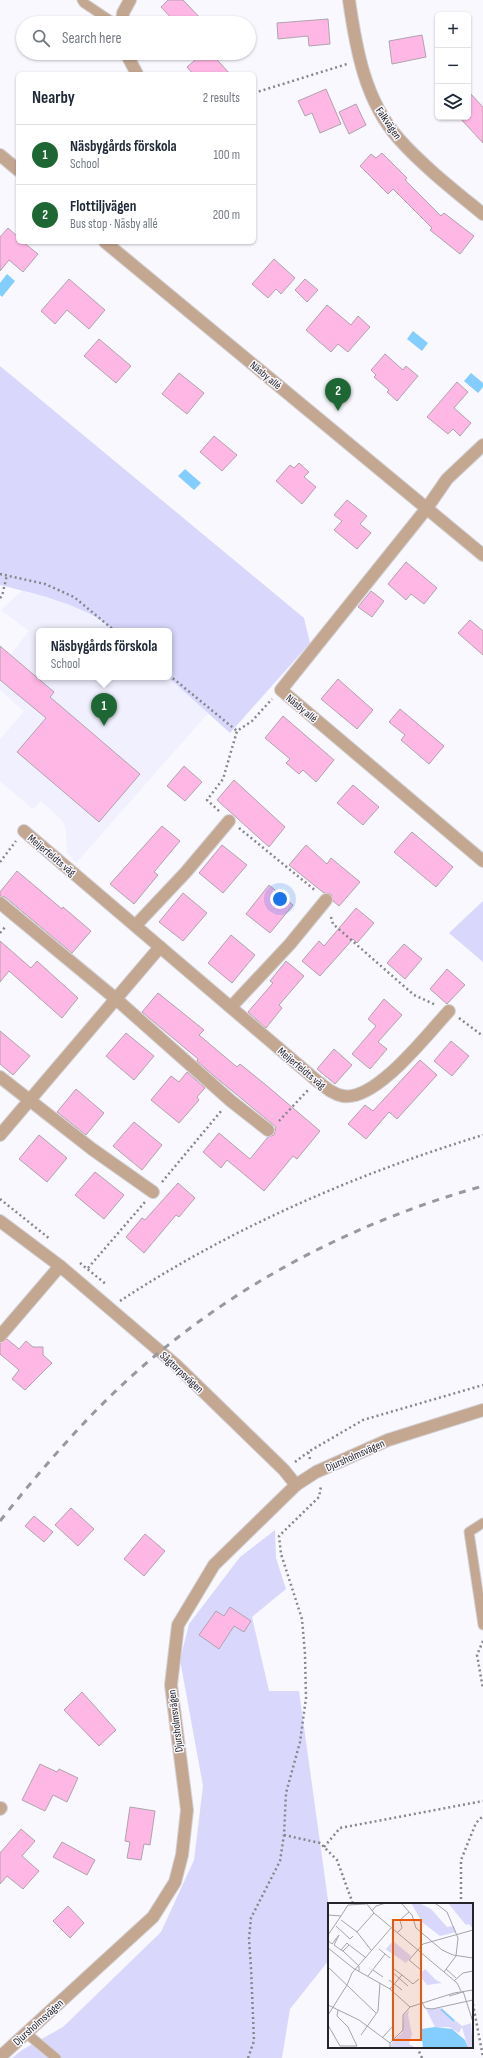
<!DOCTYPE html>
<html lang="en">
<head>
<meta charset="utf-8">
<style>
	:root { --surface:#fff; --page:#f6f6f7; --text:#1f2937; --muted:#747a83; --line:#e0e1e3; --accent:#1e6734 }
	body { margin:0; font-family:"Sofia Sans Condensed",sans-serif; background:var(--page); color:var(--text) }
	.controls { position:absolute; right:12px; top:12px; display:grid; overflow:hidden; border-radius:6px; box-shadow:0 1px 3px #0004 }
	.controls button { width:36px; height:36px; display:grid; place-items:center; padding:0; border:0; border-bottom:1px solid var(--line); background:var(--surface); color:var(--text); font:20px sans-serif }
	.you { position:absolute; left:280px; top:899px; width:14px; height:14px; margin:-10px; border:3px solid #fff; border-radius:50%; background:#1a73e8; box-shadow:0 0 0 6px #1a73e833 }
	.badge { display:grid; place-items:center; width:26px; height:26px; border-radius:50%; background:var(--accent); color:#fff; font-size:13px; font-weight:700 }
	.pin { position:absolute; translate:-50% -33px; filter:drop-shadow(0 1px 2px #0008) }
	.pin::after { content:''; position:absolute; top:21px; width:14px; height:12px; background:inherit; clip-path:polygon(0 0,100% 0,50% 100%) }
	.popup { position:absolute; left:36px; top:628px; width:136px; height:52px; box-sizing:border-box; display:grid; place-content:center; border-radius:6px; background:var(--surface); filter:drop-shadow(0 1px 3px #0005); font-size:13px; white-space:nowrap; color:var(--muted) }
	.popup b { font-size:15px; color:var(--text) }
	.popup::after { content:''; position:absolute; left:50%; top:100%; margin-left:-8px; border:8px solid transparent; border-top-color:var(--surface) }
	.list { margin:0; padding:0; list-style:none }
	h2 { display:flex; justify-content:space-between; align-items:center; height:52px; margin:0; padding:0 16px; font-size:17px }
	h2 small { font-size:13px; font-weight:400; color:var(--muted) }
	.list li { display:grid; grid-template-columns:26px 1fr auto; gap:12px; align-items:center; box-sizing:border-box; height:60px; padding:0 16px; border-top:1px solid var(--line) }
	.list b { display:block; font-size:15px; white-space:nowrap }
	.list p { margin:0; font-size:13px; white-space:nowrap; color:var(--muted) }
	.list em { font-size:13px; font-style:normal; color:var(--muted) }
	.icon { flex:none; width:22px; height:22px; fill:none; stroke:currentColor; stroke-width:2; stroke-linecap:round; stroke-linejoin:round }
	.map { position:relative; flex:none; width:483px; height:2058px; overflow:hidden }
	.search { position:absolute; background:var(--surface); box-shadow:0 1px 3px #0004; left:16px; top:16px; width:240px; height:44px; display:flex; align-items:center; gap:10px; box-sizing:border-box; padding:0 14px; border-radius:22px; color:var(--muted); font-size:15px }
	.panel { position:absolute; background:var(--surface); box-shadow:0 1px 3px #0004; left:16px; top:72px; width:240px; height:172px; border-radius:6px }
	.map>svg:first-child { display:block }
	.built { fill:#f0f0ff }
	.green { fill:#d9d8fc }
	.water { fill:#84cdff }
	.building { fill:#ffb7e6; stroke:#afa4ab }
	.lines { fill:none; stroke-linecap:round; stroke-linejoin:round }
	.service-casing { stroke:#d2d2d8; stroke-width:11 }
	.minor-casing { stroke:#d2d2d8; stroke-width:14 }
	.tertiary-casing { stroke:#d2d2d8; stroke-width:14 }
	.path { stroke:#86868b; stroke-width:2.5; stroke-dasharray:2 3; stroke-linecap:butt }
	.service { stroke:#c4a791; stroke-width:9 }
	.minor { stroke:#c4a791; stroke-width:12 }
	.tertiary { stroke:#c4a791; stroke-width:12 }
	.rail { stroke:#98989d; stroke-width:3; stroke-dasharray:7 7; stroke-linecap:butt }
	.labels { text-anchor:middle; stroke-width:3; stroke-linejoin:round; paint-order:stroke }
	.street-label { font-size:11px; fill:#252529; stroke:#f8f8fe }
	.inset-river { fill:none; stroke:#84cdff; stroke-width:2 }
	.inset-road { fill:none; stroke:#a4a4a9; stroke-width:1 }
	.view { fill:#e8590c; fill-opacity:0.15; stroke:#e8590c; stroke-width:2 }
	.inset-edge { fill:none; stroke:#252529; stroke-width:2 }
</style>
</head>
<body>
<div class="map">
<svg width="483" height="2058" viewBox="0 0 483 2058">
	<rect width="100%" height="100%" fill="#f8f8fe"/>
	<polygon class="built" points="22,591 70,604 108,625 115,631 39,631 39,677 168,677 209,712 76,863 67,852 66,829 62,820 41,801 33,809 0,781 0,740 24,711 0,690 0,669 29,631 1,610"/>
	<g class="green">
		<path d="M0,366L304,618L310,643L230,733L168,677L169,631H115C84,604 39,595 0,585Z"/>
		<polygon points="483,901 483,962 449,933"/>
		<polygon points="275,1530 276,1558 286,1589 252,1617 269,1691 299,1691 329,1907 329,1960 290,2009 282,2058 12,2058 22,2050 63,2027 161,1932 194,1860 203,1786 180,1660 189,1624 240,1557"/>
	</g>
	<g class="water">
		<polygon points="7,274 15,281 2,297 0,295 0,283"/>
		<polygon points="413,331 428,343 422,351 407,339"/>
		<polygon points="471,373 483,383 483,387 478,393 464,381"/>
		<polygon points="185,469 201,483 194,490 178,476"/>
	</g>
	<g class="building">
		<polygon points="168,0 183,0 205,23 176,23 161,7"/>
		<polygon points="328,19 330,44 309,46 308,36 278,39 277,23"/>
		<polygon points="422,35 426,57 392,64 389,41"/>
		<polygon points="203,53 211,53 230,74 193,74 187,67"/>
		<polygon points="326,89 341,124 320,133 312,113 305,116 298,101"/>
		<polygon points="468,91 483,107 483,143 459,117 468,117"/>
		<polygon points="356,104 366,125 349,134 339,112"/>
		<polygon points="382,153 407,178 405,180 441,216 444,213 474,236 460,254 430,230 432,228 393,189 388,194 360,166 371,154 376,158"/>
		<polygon points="8,228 18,237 18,242 23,242 38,254 23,272 9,260 0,271 0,237"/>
		<polygon points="274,259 295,278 281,294 276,289 268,298 252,284"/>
		<polygon points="69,279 105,310 89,329 67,310 55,324 41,311"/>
		<polygon points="305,279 318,290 307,302 295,290"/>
		<polygon points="327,305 351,325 358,316 370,327 348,352 338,344 331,352 306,330"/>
		<polygon points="99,339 131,366 116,383 84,356"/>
		<polygon points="385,354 403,370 406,366 418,376 397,401 387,392 389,390 374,377 376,375 371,370"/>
		<polygon points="179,373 204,393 187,414 162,394"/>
		<polygon points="457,382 468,392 454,408 471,423 460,436 453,429 448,434 427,417"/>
		<polygon points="214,436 237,455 222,471 200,452"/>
		<polygon points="299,463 309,472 304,477 316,487 302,504 276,481 290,465 294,468"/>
		<polygon points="347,500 367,516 360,524 371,533 357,549 334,530 342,521 334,515"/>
		<polygon points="406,562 437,588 424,604 411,594 406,600 388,584"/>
		<polygon points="371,591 384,601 372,617 358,607"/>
		<polygon points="470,620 483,631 483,655 458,633"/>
		<polygon points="0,646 54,692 50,697 140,774 99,822 17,752 46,718 0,680"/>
		<polygon points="338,679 373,710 357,729 321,699"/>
		<polygon points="400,709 444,746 429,764 401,740 405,735 389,722"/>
		<polygon points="283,716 334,760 316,782 303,770 299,774 286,763 290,759 265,738"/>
		<polygon points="184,766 202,782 185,801 167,786"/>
		<polygon points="234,780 285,827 269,847 217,800"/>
		<polygon points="353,785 379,807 363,825 337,803"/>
		<polygon points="162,826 180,841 154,872 158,875 134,904 110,884"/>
		<polygon points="412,832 453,867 436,887 394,852"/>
		<polygon points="222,845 247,865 223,893 199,873"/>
		<polygon points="306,845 327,864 331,858 360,882 339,906 333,901 331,894 324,893 289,865"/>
		<polygon points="17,871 62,909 63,907 91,931 72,953 5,897 0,896 0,892"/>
		<polygon points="269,885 293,905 270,933 246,914"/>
		<polygon points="183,893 207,913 183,941 159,922"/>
		<polygon points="356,908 374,923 357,943 353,939 320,976 302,961 319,941 324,946"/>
		<polygon points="231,935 255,955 232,983 208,963"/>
		<polygon points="0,941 31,968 37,961 78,998 62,1018 9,971 0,982"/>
		<polygon points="404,944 422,959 405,979 387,963"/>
		<polygon points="286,961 304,976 279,1005 282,1008 266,1028 248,1012 273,983 270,981"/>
		<polygon points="447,969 465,985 447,1004 430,989"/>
		<polygon points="158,993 204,1030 199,1035 237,1067 240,1064 266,1085 320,1131 297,1159 293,1156 264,1191 227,1160 221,1168 203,1152 219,1133 250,1159 268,1137 274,1135 276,1127 214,1076 197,1061 198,1059 142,1012"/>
		<polygon points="384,999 402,1015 378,1042 387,1049 370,1069 352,1054 376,1026 368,1019"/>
		<polygon points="0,1031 30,1056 13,1075 0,1064"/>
		<polygon points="126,1033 154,1056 134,1080 106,1056"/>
		<polygon points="451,1041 469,1056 452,1076 434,1061"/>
		<polygon points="334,1049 352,1065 335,1084 317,1069"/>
		<polygon points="420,1060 437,1075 397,1119 389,1112 366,1139 348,1124 365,1105 373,1111"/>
		<polygon points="187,1072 205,1088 197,1097 199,1100 179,1123 151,1100 171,1076 179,1082"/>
		<polygon points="76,1089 104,1113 86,1135 57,1112"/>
		<polygon points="134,1122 162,1145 142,1170 113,1146"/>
		<polygon points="39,1135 67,1158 47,1182 19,1159"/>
		<polygon points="95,1172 124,1195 104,1219 75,1195"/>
		<polygon points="178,1183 195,1198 179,1217 176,1215 144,1253 126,1237 142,1218 145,1220"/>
		<polygon points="7,1339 19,1349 26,1341 33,1347 43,1347 43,1355 52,1363 25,1390 12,1379 19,1370 0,1354 0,1343"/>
		<polygon points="71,1508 94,1529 78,1546 55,1525"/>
		<polygon points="34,1516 53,1532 44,1542 25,1526"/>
		<polygon points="145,1534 165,1551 144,1576 124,1559"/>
		<polygon points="230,1607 251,1621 244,1632 234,1626 219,1649 199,1635 216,1611 224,1616"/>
		<polygon points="82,1692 116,1730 99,1746 64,1710"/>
		<polygon points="40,1764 57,1772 59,1769 78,1778 67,1802 53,1795 45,1811 22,1800"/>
		<polygon points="130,1807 155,1811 150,1845 144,1844 141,1860 127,1858 130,1842 125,1841"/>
		<polygon points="21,1829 35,1841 22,1856 39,1871 23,1889 7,1876 0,1884 0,1853"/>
		<polygon points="62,1842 95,1860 87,1875 53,1857"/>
		<polygon points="68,1906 84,1923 70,1938 53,1921"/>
	</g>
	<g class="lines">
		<defs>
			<g id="service">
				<polyline points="82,0 84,3 114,23"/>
				<polyline points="483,1523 469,1532 483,1625"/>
				<polyline points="26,2033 56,2058"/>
			</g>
			<g id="minor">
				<path d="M349,0C356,49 365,101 399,139C423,166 455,191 483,214"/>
				<polyline points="122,23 123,13 130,0"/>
				<polyline points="126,53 137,74"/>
				<polyline points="0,155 18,170"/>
				<polyline points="105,242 483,555"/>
				<polyline points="483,861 281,690 427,508 447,479 483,445"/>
				<polyline points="0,903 116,999 231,1101 268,1130"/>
				<polyline points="136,925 186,872 229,821"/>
				<path d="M160,947L316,1080C325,1087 332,1094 343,1096C376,1102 428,1033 449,1011"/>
				<polyline points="231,1007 290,944 326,900"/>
				<polyline points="0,1077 92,1149 153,1192"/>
				<polyline points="0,1135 160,947 24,831"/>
				<polyline points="0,1336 60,1266"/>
				<polyline points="0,1809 1,1808"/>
			</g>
			<g id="tertiary">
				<polyline points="0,1221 60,1266 176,1365 284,1470 296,1485"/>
				<polyline points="0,2057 153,1917 175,1882 182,1855 187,1810 171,1685 178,1625 214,1565 296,1485 316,1472 388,1440 483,1410"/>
			</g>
		</defs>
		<use href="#service" class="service-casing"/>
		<use href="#minor" class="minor-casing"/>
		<use href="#tertiary" class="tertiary-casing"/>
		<g class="path">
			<polyline points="254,93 347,64"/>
			<polyline points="0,574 45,584 74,597 115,631"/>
			<polyline points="0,598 2,596 7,575"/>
			<polyline points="169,675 237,731"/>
			<polyline points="219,811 207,800 223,779 237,731 252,721 272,699"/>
			<polyline points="239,828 316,891"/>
			<polyline points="0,862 16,841"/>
			<polyline points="331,917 333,924 414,995 436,1005"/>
			<polyline points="0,933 6,926"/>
			<polyline points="459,1018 483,1036"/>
			<polyline points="279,1121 308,1090"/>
			<polyline points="162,1182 222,1110"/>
			<polyline points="0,1199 50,1239"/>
			<polyline points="80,1263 107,1285"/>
			<polyline points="88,1268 145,1202"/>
			<path d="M120,1301C231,1228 356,1174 483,1135"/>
			<polyline points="310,1459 308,1452 363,1420 483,1385"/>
			<polyline points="295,1462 308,1452"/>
			<polyline points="483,1641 477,1655 483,1689"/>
			<polyline points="284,1835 320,1843 337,1860 353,1904"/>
			<polyline points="324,1847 340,1828 483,1801"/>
			<polyline points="461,1904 461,1860 476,1823 483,1816"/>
			<polyline points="472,1999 483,2057"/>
			<polyline points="417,2047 422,2058"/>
			<polyline points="248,2058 254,2041 251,1968 249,1939 251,1918 280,1861 284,1835 286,1793 300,1742 306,1698 305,1654 302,1619 281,1554 279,1536 319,1497 321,1486"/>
		</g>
		<use href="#service" class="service"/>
		<use href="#minor" class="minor"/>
		<use href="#tertiary" class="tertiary"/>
		<path class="rail" d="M0,1521C44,1466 90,1412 143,1366C242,1280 358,1221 483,1186"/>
	</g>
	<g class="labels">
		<g class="street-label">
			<text transform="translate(389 123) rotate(56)" y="4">Falkvägen</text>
			<text transform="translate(266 375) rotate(40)" y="4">Näsby allé</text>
			<text transform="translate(302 708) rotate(40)" y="4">Näsby allé</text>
			<text transform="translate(52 855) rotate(40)" y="4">Meijerfeldts väg</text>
			<text transform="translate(302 1068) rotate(40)" y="4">Meijerfeldts väg</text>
			<text transform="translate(182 1372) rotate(43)" y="4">Sågtorpsvägen</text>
			<text transform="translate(355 1455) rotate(-24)" y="4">Djursholmsvägen</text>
			<text transform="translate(175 1721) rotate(-97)" y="4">Djursholmsvägen</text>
			<text transform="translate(38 2022) rotate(-42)" y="4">Djursholmsvägen</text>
		</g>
	</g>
	<g transform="translate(328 1903)">
		<rect width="145" height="145" fill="#f8f8fe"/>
		<path d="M83,0H91L103,6L119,24L126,23L128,29L112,33L94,19ZM120,0H145V26L141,21L138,22ZM65,38L83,53L78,60L50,41L58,46ZM97,66L108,77L114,80L99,82L91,72ZM112,105L134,123L143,120L145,145H140L134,124L131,130L121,124H107L98,106ZM81,107L80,112L84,131L81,141L88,145H62L64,139L74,130L76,112Z" fill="#d9d8fc"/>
		<path d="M107,124L124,126L137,137L140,145H95L93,126Z" fill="#84cdff"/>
		<path class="inset-river" d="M113,106L126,118"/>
		<path class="inset-road" d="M38,0L46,10L129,80L133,88M73,0L84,12L88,25L114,47L125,52L145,55M107,0L119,9L130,35L128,53L116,69M44,8L48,3L58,0M0,12L13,13L20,2L38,1M13,17L29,29L43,47M8,23L22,36L25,33M29,29L46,10M69,30L74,25L72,17L81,9M0,32L13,13M0,38L4,41L11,32L6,42L13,47L19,40L21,42L15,48L13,47M21,42L37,54M0,45L25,65L62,86L82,104M51,46L62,55M15,48L31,63V68M0,64L48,110M118,66L128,75M45,67L55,74M93,67L81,57L95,41L145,27M64,69L80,83M74,72L85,81L91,76M40,73L57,51M61,77L74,87M126,78L135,70L145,68M62,86L74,72L66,66M135,88L145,119M121,93L135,89M94,99L97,105L104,106L145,97M0,102L31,117L62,140M0,112L19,82L24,70L63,25M0,122L12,143H29L20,124L9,113L10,107M33,132L50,108L52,80M55,134L65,123M62,145V140L75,127V112L82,104L126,90L145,87"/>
		<path class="view" d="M65,17H93V137H65Z"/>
		<rect width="145" height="145" class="inset-edge"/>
	</g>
</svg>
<div class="controls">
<button>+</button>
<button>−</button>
<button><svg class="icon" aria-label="layers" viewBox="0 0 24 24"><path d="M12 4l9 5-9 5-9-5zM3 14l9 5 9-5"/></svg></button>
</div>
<div class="you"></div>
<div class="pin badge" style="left:104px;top:726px">1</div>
<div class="popup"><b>Näsbygårds förskola</b>School</div>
<div class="pin badge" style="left:338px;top:411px">2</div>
<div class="search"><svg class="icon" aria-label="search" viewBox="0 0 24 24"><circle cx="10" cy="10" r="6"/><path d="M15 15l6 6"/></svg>Search here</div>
<section class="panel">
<h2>Nearby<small>2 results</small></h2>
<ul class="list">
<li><span class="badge">1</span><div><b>Näsbygårds förskola</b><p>School</p></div><em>100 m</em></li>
<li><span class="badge">2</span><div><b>Flottiljvägen</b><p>Bus stop · Näsby allé</p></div><em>200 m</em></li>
</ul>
</section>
</div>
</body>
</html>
